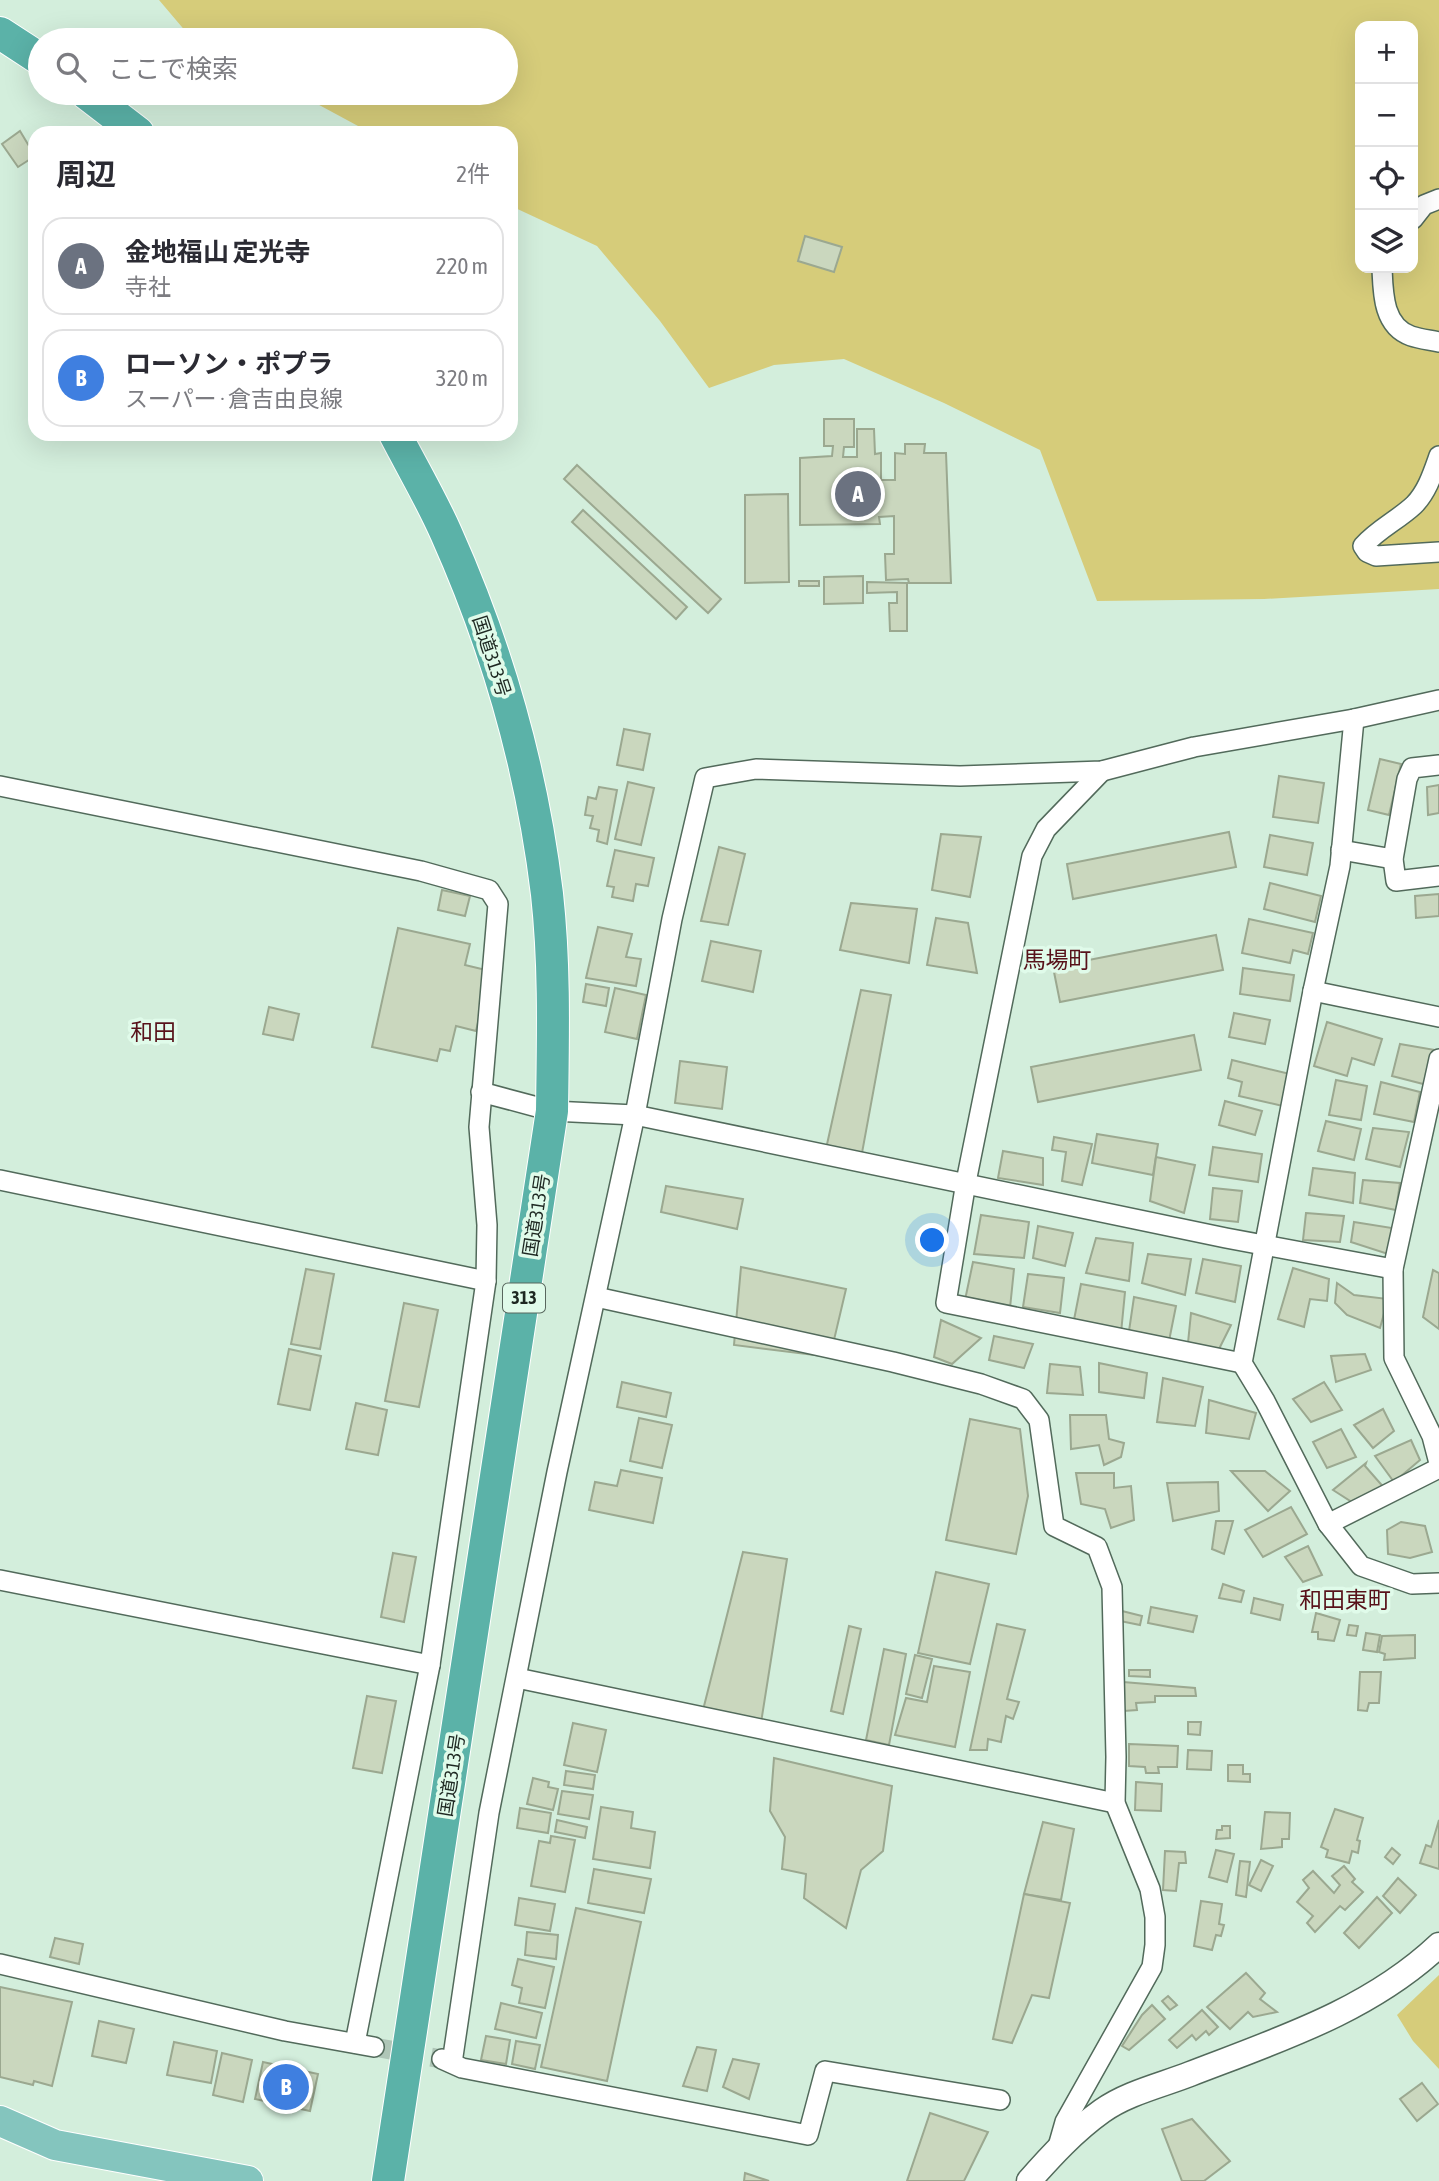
<!DOCTYPE html>
<html lang="ja">
<head>
<meta charset="utf-8">
<style>
	:root { --surface:#fff; --page:#f2f2f3; --text:#2b2b33; --muted:#7c7c81; --line:#e1e1e2; --accent:#d93025 }
	body { margin:0; font-family:"Asap Condensed","Noto Sans JP",sans-serif; background:var(--page); color:var(--text) }
	.controls { position:absolute; right:21px; top:21px; display:grid; overflow:hidden; border-radius:14px; box-shadow:0 7px 28px #0002 }
	.controls button { width:63px; height:63px; display:grid; place-items:center; padding:0; border:0; border-bottom:2px solid var(--line); background:var(--surface); color:var(--text); font:35px sans-serif }
	.you { position:absolute; left:933px; top:1241px; width:24px; height:24px; margin:-18px; border:5px solid #fff; border-radius:50%; background:#1a73e8; box-shadow:0 0 0 10px #1a73e833 }
	.badge { display:grid; place-items:center; width:46px; height:46px; border-radius:50%; background:var(--accent); color:#fff; font-size:23px; font-weight:700 }
	.pin { position:absolute; translate:-50% -50%; border:4px solid #fff; box-shadow:0 2px 7px #0006 }
	.list { margin:0; padding:0; list-style:none }
	h2 { display:flex; justify-content:space-between; align-items:center; height:91px; margin:0; padding:0 28px; font-size:30px }
	h2 small { font-size:23px; font-weight:400; color:var(--muted) }
	.list li { display:grid; grid-template-columns:46px 1fr auto; gap:21px; align-items:center; box-sizing:border-box; height:98px; margin:0 14px 14px; padding:0 14px; border:2px solid var(--line); border-radius:21px }
	.list b { display:block; font-size:26px; white-space:nowrap }
	.list p { margin:0; font-size:23px; white-space:nowrap; color:var(--muted) }
	.list em { font-size:23px; font-style:normal; color:var(--muted) }
	.icon { flex:none; width:38px; height:38px; fill:none; stroke:currentColor; stroke-width:2; stroke-linecap:round; stroke-linejoin:round }
	.map { position:relative; flex:none; width:1439px; height:2181px; overflow:hidden }
	.search { position:absolute; background:var(--surface); box-shadow:0 7px 28px #0002; left:28px; top:28px; width:490px; height:77px; display:flex; align-items:center; gap:18px; box-sizing:border-box; padding:0 24px; border-radius:38px; color:var(--muted); font-size:26px }
	.panel { position:absolute; background:var(--surface); box-shadow:0 7px 28px #0002; left:28px; top:126px; width:490px; height:315px; border-radius:21px }
	.map>svg:first-child { display:block }
	.green { fill:#d6cc7a; fill-rule:evenodd }
	.building { fill:#cad7be; stroke:#9ba890; stroke-width:2 }
	.lines { fill:none; stroke-linecap:round; stroke-linejoin:round }
	.minor-tunnel { stroke:#afc6b7; stroke-width:19; stroke-dasharray:19 10; stroke-linecap:butt }
	.minor-casing { stroke:#526a5b; stroke-width:22 }
	.tertiary-casing { stroke:#526a5b; stroke-width:27 }
	.primary-casing { stroke:#fff; stroke-width:32 }
	.trunk-casing { stroke:#fff; stroke-width:34 }
	.minor { stroke:#fff; stroke-width:19 }
	.tertiary { stroke:#fff; stroke-width:24 }
	.primary { stroke:#84c5be; stroke-width:30 }
	.trunk { stroke:#5bb2a8; stroke-width:32 }
	.labels { text-anchor:middle; stroke-width:7; stroke-linejoin:round; paint-order:stroke }
	.shield { fill:#e0fbea; stroke:#58675e; stroke-width:2 }
	.shield-label { font-size:18px; font-weight:bold; fill:#1e2822 }
	.street-label { font-size:19px; fill:#1e2822; stroke:#e0fbea }
	.quarter-label { font-size:23px; fill:#58121a; stroke:#e0fbea }
</style>
</head>
<body>
<div class="map">
<svg width="1439" height="2181" viewBox="0 0 1439 2181">
	<rect width="100%" height="100%" fill="#d3eedc"/>
	<g class="green">
		<path d="M159,0H1439V589L1264,599L1097,601L1040,450L944,403L844,359L774,365L709,388L660,321L597,246L511,206V133H371L297,93H506V40H200L187,33ZM1360,26H1413V268H1360Z"/>
		<polygon points="1439,1975 1439,2069 1413,2041 1397,2015"/>
	</g>
	<g class="building">
		<polygon points="20,131 35,156 18,167 2,144"/>
		<polygon points="805,236 842,247 834,272 798,261"/>
		<polygon points="824,419 854,419 854,447 844,447 843,457 857,457 857,429 874,429 875,454 881,453 881,480 895,480 895,453 905,454 905,444 925,444 924,453 946,453 951,583 909,583 908,579 886,580 885,554 894,554 894,516 879,517 880,524 800,525 800,458 832,456 833,446 824,446"/>
		<polygon points="577,465 721,599 708,613 564,479"/>
		<polygon points="788,494 789,582 745,583 745,495"/>
		<polygon points="583,510 687,607 676,619 572,522"/>
		<polygon points="863,576 863,603 824,604 824,577"/>
		<rect x="799" y="581" width="20" height="5"/>
		<polygon points="867,582 907,583 907,631 890,631 889,603 897,603 897,592 867,593"/>
		<polygon points="624,729 650,734 643,770 617,765"/>
		<polygon points="1380,759 1401,764 1389,815 1368,810"/>
		<polygon points="1279,776 1324,783 1318,823 1273,817"/>
		<polygon points="628,782 654,788 641,845 615,839"/>
		<polygon points="1439,785 1439,813 1428,815 1427,787"/>
		<polygon points="599,787 617,790 607,844 597,841 599,830 590,828 593,816 585,815 588,797 596,799"/>
		<polygon points="1229,832 1236,867 1073,899 1067,864"/>
		<polygon points="941,834 981,837 970,897 932,890"/>
		<polygon points="1270,835 1313,843 1307,875 1264,867"/>
		<polygon points="719,847 745,854 728,925 701,921"/>
		<polygon points="615,850 654,858 648,886 636,884 633,901 612,897 614,887 607,886"/>
		<polygon points="1270,883 1321,896 1315,922 1264,909"/>
		<polygon points="442,890 470,896 465,916 438,910"/>
		<polygon points="1439,894 1439,916 1416,918 1415,896"/>
		<polygon points="851,903 917,909 909,963 840,950"/>
		<polygon points="936,918 968,923 977,973 927,965"/>
		<polygon points="1249,919 1313,933 1308,954 1293,950 1290,963 1242,953"/>
		<polygon points="598,927 632,934 626,957 641,959 636,986 586,978"/>
		<polygon points="398,928 470,944 465,965 490,971 476,1031 456,1026 450,1051 440,1049 437,1061 372,1047"/>
		<polygon points="1216,935 1223,970 1060,1002 1053,967"/>
		<polygon points="711,941 761,951 753,992 702,981"/>
		<polygon points="1243,968 1294,975 1290,1001 1240,994"/>
		<polygon points="586,984 609,988 606,1006 583,1002"/>
		<polygon points="615,988 646,995 637,1039 605,1032"/>
		<polygon points="861,990 891,995 862,1153 826,1149"/>
		<polygon points="269,1007 299,1014 293,1040 263,1034"/>
		<polygon points="1234,1013 1270,1020 1265,1044 1229,1037"/>
		<polygon points="1327,1022 1382,1039 1374,1065 1352,1058 1347,1076 1314,1066"/>
		<polygon points="1194,1035 1201,1070 1038,1102 1031,1067"/>
		<polygon points="1400,1044 1435,1050 1427,1085 1392,1076"/>
		<polygon points="1232,1060 1290,1074 1283,1106 1239,1096 1242,1082 1228,1078"/>
		<polygon points="680,1061 727,1067 722,1109 675,1103"/>
		<polygon points="1336,1080 1367,1086 1361,1120 1329,1115"/>
		<polygon points="1381,1082 1420,1092 1414,1122 1374,1114"/>
		<polygon points="1225,1101 1262,1111 1255,1135 1219,1125"/>
		<polygon points="1326,1121 1361,1129 1354,1160 1318,1151"/>
		<polygon points="1373,1128 1409,1132 1400,1167 1366,1159"/>
		<polygon points="1097,1134 1158,1144 1153,1175 1092,1163"/>
		<polygon points="1054,1137 1092,1144 1082,1185 1062,1181 1066,1152 1052,1150"/>
		<polygon points="1213,1147 1262,1154 1258,1182 1209,1175"/>
		<polygon points="1003,1151 1043,1158 1043,1185 998,1178"/>
		<polygon points="1156,1157 1195,1165 1184,1213 1150,1201"/>
		<polygon points="1313,1168 1355,1173 1353,1203 1309,1195"/>
		<polygon points="1363,1180 1400,1183 1396,1210 1360,1203"/>
		<polygon points="666,1186 743,1199 737,1229 661,1212"/>
		<polygon points="1213,1188 1242,1191 1238,1222 1210,1219"/>
		<polygon points="1306,1213 1344,1216 1340,1242 1303,1240"/>
		<polygon points="981,1215 1029,1222 1024,1258 974,1254"/>
		<polygon points="1354,1222 1392,1228 1388,1254 1351,1242"/>
		<polygon points="1038,1226 1073,1233 1065,1266 1033,1258"/>
		<polygon points="1096,1238 1133,1243 1129,1281 1086,1273"/>
		<polygon points="1148,1254 1191,1259 1185,1295 1142,1283"/>
		<polygon points="1203,1259 1241,1266 1235,1302 1196,1293"/>
		<polygon points="973,1262 1014,1269 1010,1308 965,1300"/>
		<polygon points="741,1267 846,1289 830,1357 734,1345"/>
		<polygon points="1293,1268 1329,1279 1327,1301 1310,1299 1304,1327 1278,1319"/>
		<polygon points="306,1269 334,1274 320,1349 291,1344"/>
		<polygon points="1433,1270 1439,1273 1439,1329 1423,1317"/>
		<polygon points="1028,1274 1064,1278 1060,1313 1023,1307"/>
		<polygon points="1337,1283 1354,1295 1388,1299 1380,1328 1347,1315 1335,1303"/>
		<polygon points="1081,1284 1125,1292 1121,1333 1073,1325"/>
		<polygon points="1134,1297 1176,1306 1169,1341 1129,1331"/>
		<polygon points="404,1303 438,1310 419,1407 385,1401"/>
		<polygon points="1191,1313 1231,1325 1218,1351 1188,1343"/>
		<polygon points="941,1320 981,1338 952,1364 934,1357"/>
		<polygon points="994,1336 1033,1344 1024,1368 989,1360"/>
		<polygon points="289,1349 321,1356 310,1410 278,1404"/>
		<polygon points="1365,1354 1371,1370 1336,1382 1331,1356"/>
		<polygon points="1099,1363 1147,1373 1144,1398 1099,1392"/>
		<polygon points="1050,1364 1080,1367 1083,1395 1047,1393"/>
		<polygon points="1163,1378 1203,1387 1195,1426 1157,1422"/>
		<polygon points="622,1382 671,1393 666,1417 617,1407"/>
		<polygon points="1324,1382 1342,1410 1311,1422 1293,1399"/>
		<polygon points="1209,1400 1256,1413 1249,1439 1206,1433"/>
		<polygon points="356,1403 387,1410 378,1455 346,1449"/>
		<polygon points="1383,1409 1394,1431 1373,1448 1354,1425"/>
		<polygon points="1070,1415 1106,1415 1109,1439 1124,1443 1121,1457 1104,1465 1099,1445 1071,1449"/>
		<polygon points="639,1418 672,1425 662,1468 630,1461"/>
		<polygon points="970,1419 1020,1429 1028,1496 1016,1554 946,1540"/>
		<polygon points="1341,1429 1356,1457 1327,1468 1313,1442"/>
		<polygon points="1411,1440 1420,1460 1394,1482 1375,1456"/>
		<polygon points="1366,1463 1365,1466 1386,1490 1355,1504 1333,1490"/>
		<polygon points="621,1470 662,1478 653,1523 589,1510 595,1482 617,1486"/>
		<polygon points="1231,1471 1265,1471 1290,1491 1268,1511"/>
		<polygon points="1076,1473 1114,1473 1114,1488 1131,1486 1134,1520 1111,1528 1105,1509 1081,1504"/>
		<polygon points="1218,1482 1219,1511 1173,1521 1167,1483"/>
		<polygon points="1291,1507 1307,1534 1263,1557 1245,1530"/>
		<polygon points="1216,1521 1233,1521 1224,1554 1212,1549"/>
		<polygon points="1401,1522 1425,1526 1432,1552 1410,1558 1388,1554 1387,1530"/>
		<polygon points="1308,1546 1322,1575 1303,1582 1285,1557"/>
		<polygon points="743,1552 787,1559 760,1729 701,1718"/>
		<polygon points="393,1553 416,1557 404,1622 381,1617"/>
		<polygon points="936,1572 989,1584 970,1664 918,1653"/>
		<polygon points="1223,1584 1244,1591 1241,1602 1219,1598"/>
		<polygon points="1254,1598 1283,1605 1280,1620 1251,1613"/>
		<polygon points="1151,1607 1197,1616 1193,1632 1148,1623"/>
		<polygon points="1122,1611 1142,1616 1140,1625 1120,1621"/>
		<polygon points="1316,1613 1340,1620 1334,1641 1318,1639 1318,1632 1312,1632"/>
		<polygon points="997,1624 1025,1630 1007,1699 1019,1702 1013,1719 1006,1716 1001,1742 988,1739 987,1750 970,1750"/>
		<polygon points="1349,1625 1358,1626 1356,1636 1347,1635"/>
		<polygon points="849,1626 861,1629 843,1714 831,1711"/>
		<polygon points="1366,1633 1380,1635 1377,1652 1363,1650"/>
		<polygon points="1415,1635 1415,1658 1384,1660 1385,1654 1379,1652 1382,1636"/>
		<polygon points="884,1649 906,1654 889,1745 866,1740"/>
		<polygon points="915,1655 932,1659 922,1698 906,1694"/>
		<polygon points="934,1666 970,1672 955,1747 895,1735 906,1698 927,1702"/>
		<polygon points="1129,1670 1150,1670 1150,1677 1129,1676"/>
		<polygon points="1360,1672 1381,1672 1379,1703 1369,1703 1367,1711 1358,1710"/>
		<polygon points="1123,1682 1195,1688 1196,1696 1155,1696 1155,1702 1136,1703 1137,1710 1124,1711"/>
		<polygon points="367,1696 396,1701 382,1773 353,1768"/>
		<polygon points="1188,1722 1201,1722 1200,1735 1188,1734"/>
		<polygon points="573,1723 606,1730 597,1772 564,1765"/>
		<polygon points="1129,1744 1178,1746 1177,1767 1158,1767 1159,1773 1146,1773 1145,1767 1129,1766"/>
		<polygon points="1188,1750 1212,1751 1211,1770 1187,1769"/>
		<polygon points="774,1758 892,1786 883,1851 861,1870 846,1928 804,1898 806,1874 782,1869 785,1837 770,1811"/>
		<polygon points="1228,1765 1243,1765 1243,1774 1250,1774 1250,1782 1228,1781"/>
		<polygon points="566,1771 595,1775 593,1789 564,1785"/>
		<polygon points="533,1778 549,1782 548,1787 558,1789 553,1810 527,1804"/>
		<polygon points="1136,1782 1162,1784 1161,1811 1135,1810"/>
		<polygon points="562,1791 593,1795 589,1819 558,1814"/>
		<polygon points="601,1807 633,1812 631,1828 655,1832 650,1868 593,1859"/>
		<polygon points="520,1808 551,1813 548,1833 517,1828"/>
		<polygon points="1335,1809 1363,1818 1357,1840 1360,1841 1358,1853 1352,1851 1349,1863 1326,1857 1328,1850 1321,1847"/>
		<polygon points="1265,1812 1290,1813 1289,1839 1282,1839 1282,1847 1261,1849"/>
		<polygon points="557,1820 587,1827 585,1838 555,1832"/>
		<polygon points="1439,1820 1439,1869 1420,1863 1426,1845 1431,1847"/>
		<polygon points="1043,1822 1074,1829 1061,1900 1024,1894"/>
		<polygon points="1222,1826 1230,1826 1230,1838 1216,1839 1217,1830 1222,1830"/>
		<polygon points="551,1836 575,1840 565,1892 531,1886 539,1841 550,1843"/>
		<polygon points="1392,1848 1400,1855 1393,1864 1385,1857"/>
		<polygon points="1216,1850 1234,1854 1227,1882 1209,1877"/>
		<polygon points="1165,1851 1185,1852 1186,1863 1179,1863 1176,1891 1163,1890"/>
		<polygon points="1261,1860 1273,1866 1261,1891 1249,1885"/>
		<polygon points="1240,1861 1250,1862 1246,1897 1236,1895"/>
		<polygon points="1344,1866 1355,1879 1352,1882 1363,1892 1345,1910 1340,1906 1315,1932 1307,1923 1313,1916 1297,1902 1309,1888 1303,1880 1313,1871 1334,1893 1340,1885 1332,1876"/>
		<polygon points="594,1869 651,1879 644,1913 588,1903"/>
		<polygon points="1398,1878 1416,1895 1400,1913 1383,1896"/>
		<polygon points="1024,1894 1070,1903 1049,1998 1032,1995 1012,2043 993,2039"/>
		<polygon points="1377,1897 1392,1913 1359,1948 1344,1933"/>
		<polygon points="519,1898 555,1904 550,1931 515,1925"/>
		<polygon points="1201,1901 1222,1904 1219,1924 1224,1925 1221,1936 1216,1935 1212,1950 1194,1946"/>
		<polygon points="576,1908 641,1922 607,2081 541,2067"/>
		<polygon points="527,1932 558,1935 556,1959 525,1955"/>
		<polygon points="55,1938 83,1944 79,1964 50,1957"/>
		<polygon points="518,1959 554,1967 545,2008 519,2003 522,1988 512,1985"/>
		<polygon points="1246,1973 1265,1993 1260,1999 1277,2012 1253,2017 1248,2012 1230,2029 1207,2007"/>
		<polygon points="0,1987 72,2002 52,2086 34,2081 33,2085 0,2077"/>
		<polygon points="1168,1996 1177,2005 1170,2010 1162,2001"/>
		<polygon points="501,2003 542,2013 536,2038 495,2029"/>
		<polygon points="1152,2005 1165,2019 1129,2050 1122,2046 1142,2015"/>
		<polygon points="1202,2010 1218,2027 1209,2035 1206,2031 1196,2040 1192,2035 1177,2048 1169,2040"/>
		<polygon points="99,2021 134,2029 126,2063 92,2056"/>
		<polygon points="486,2036 510,2040 506,2064 481,2060"/>
		<polygon points="516,2041 540,2045 535,2069 512,2064"/>
		<polygon points="174,2042 217,2051 211,2083 167,2075"/>
		<polygon points="697,2047 716,2050 707,2091 683,2086"/>
		<polygon points="222,2053 252,2060 243,2102 213,2095"/>
		<polygon points="733,2059 759,2064 749,2099 723,2087"/>
		<polygon points="263,2062 318,2074 310,2111 255,2099"/>
		<polygon points="1422,2083 1438,2104 1417,2121 1400,2099"/>
		<polygon points="930,2113 988,2132 964,2181 907,2181"/>
		<polygon points="1192,2119 1230,2161 1204,2181 1182,2181 1162,2129"/>
		<polygon points="745,2173 769,2181 744,2181"/>
	</g>
	<g class="lines">
		<polyline class="minor-tunnel" points="374,2047 442,2059"/>
		<defs>
			<g id="minor">
				<polyline points="1413,219 1424,205 1439,199"/>
				<path d="M1382,268C1383,293 1383,326 1411,336C1420,339 1430,340 1439,342"/>
				<path d="M1439,456C1433,473 1427,492 1414,505C1398,520 1378,529 1363,546L1367,552L1376,556L1439,552"/>
				<polyline points="1354,719 1340,866 1313,991 1242,1363 1265,1401 1328,1524 1361,1566 1412,1584 1439,1583"/>
				<polyline points="1439,765 1412,768 1407,779 1393,859 1396,881 1439,876"/>
				<polyline points="1102,771 1046,829 1032,856 966,1182 946,1303 1242,1363"/>
				<polyline points="0,786 421,871 489,890 498,904 479,1127 487,1225 486,1281 430,1665 355,2043"/>
				<polyline points="1341,850 1393,859"/>
				<polyline points="1313,991 1439,1017"/>
				<polyline points="1439,1059 1393,1269 1394,1358 1432,1436 1439,1463"/>
				<polyline points="481,1092 552,1111 635,1115 1226,1238 1393,1269"/>
				<polyline points="0,1180 486,1281"/>
				<polyline points="596,1297 893,1362 981,1384 1023,1399 1039,1420 1054,1526 1097,1547 1112,1587 1116,1757 1115,1803 1150,1889 1155,1917 1155,1945 1152,1967 1065,2122 1057,2150"/>
				<polyline points="1328,1524 1439,1468"/>
				<polyline points="0,1580 430,1665"/>
				<polyline points="517,1678 1115,1803"/>
				<polyline points="0,1964 285,2031 374,2047"/>
				<polyline points="442,2059 462,2068 808,2135 825,2071 1000,2100"/>
				<polyline points="452,2063 489,1813 557,1472 635,1115 672,919 705,778 756,769 960,776 1102,771 1194,747 1354,719 1439,700"/>
			</g>
			<path id="tertiary" d="M1029,2181C1051,2156 1074,2131 1102,2111C1127,2093 1162,2085 1190,2074C1278,2040 1369,2011 1439,1945"/>
			<polyline id="primary" points="0,2121 55,2145 248,2181"/>
			<g id="trunk">
				<polyline points="0,33 40,59"/>
				<polyline points="86,93 138,133"/>
				<path d="M388,2181L552,1111C553,1039 555,966 547,894C532,770 497,647 446,533C431,499 412,467 395,434"/>
			</g>
		</defs>
		<use href="#minor" class="minor-casing"/>
		<use href="#tertiary" class="tertiary-casing"/>
		<use href="#primary" class="primary-casing"/>
		<use href="#trunk" class="trunk-casing"/>
		<use href="#minor" class="minor"/>
		<use href="#tertiary" class="tertiary"/>
		<use href="#primary" class="primary"/>
		<use href="#trunk" class="trunk"/>
	</g>
	<g class="labels">
		<rect class="shield" x="503" y="1283.5" width="42" height="29" rx="5"/>
		<g class="shield-label">
			<text x="524" y="1304">313</text>
		</g>
		<g class="street-label">
			<text transform="translate(492 656) rotate(72)" y="7">国道313号</text>
			<text transform="translate(536 1215) rotate(-81)" y="7">国道313号</text>
			<text transform="translate(451 1775) rotate(-81)" y="7">国道313号</text>
		</g>
		<g class="quarter-label">
			<text x="1057" y="968">馬場町</text>
			<text x="153" y="1040">和田</text>
			<text x="1345" y="1608">和田東町</text>
		</g>
	</g>
</svg>
<div class="controls">
<button>+</button>
<button>−</button>
<button><svg class="icon" aria-label="locate" viewBox="0 0 24 24"><circle cx="12" cy="12" r="6"/><path d="M12 2v4M12 18v4M2 12h4M18 12h4"/></svg></button>
<button><svg class="icon" aria-label="layers" viewBox="0 0 24 24"><path d="M12 4l9 5-9 5-9-5zM3 14l9 5 9-5"/></svg></button>
</div>
<div class="you"></div>
<div class="pin badge" style="left:858px;top:494px;background:#6b7280">A</div>
<div class="pin badge" style="left:286px;top:2087px;background:#3f7fe0">B</div>
<div class="search"><svg class="icon" aria-label="search" viewBox="0 0 24 24"><circle cx="10" cy="10" r="6"/><path d="M15 15l6 6"/></svg>ここで検索</div>
<section class="panel">
<h2>周辺<small>2件</small></h2>
<ul class="list">
<li><span class="badge" style="background:#6b7280">A</span><div><b>金地福山 定光寺</b><p>寺社</p></div><em>220 m</em></li>
<li><span class="badge" style="background:#3f7fe0">B</span><div><b>ローソン・ポプラ</b><p>スーパー · 倉吉由良線</p></div><em>320 m</em></li>
</ul>
</section>
</div>
</body>
</html>
